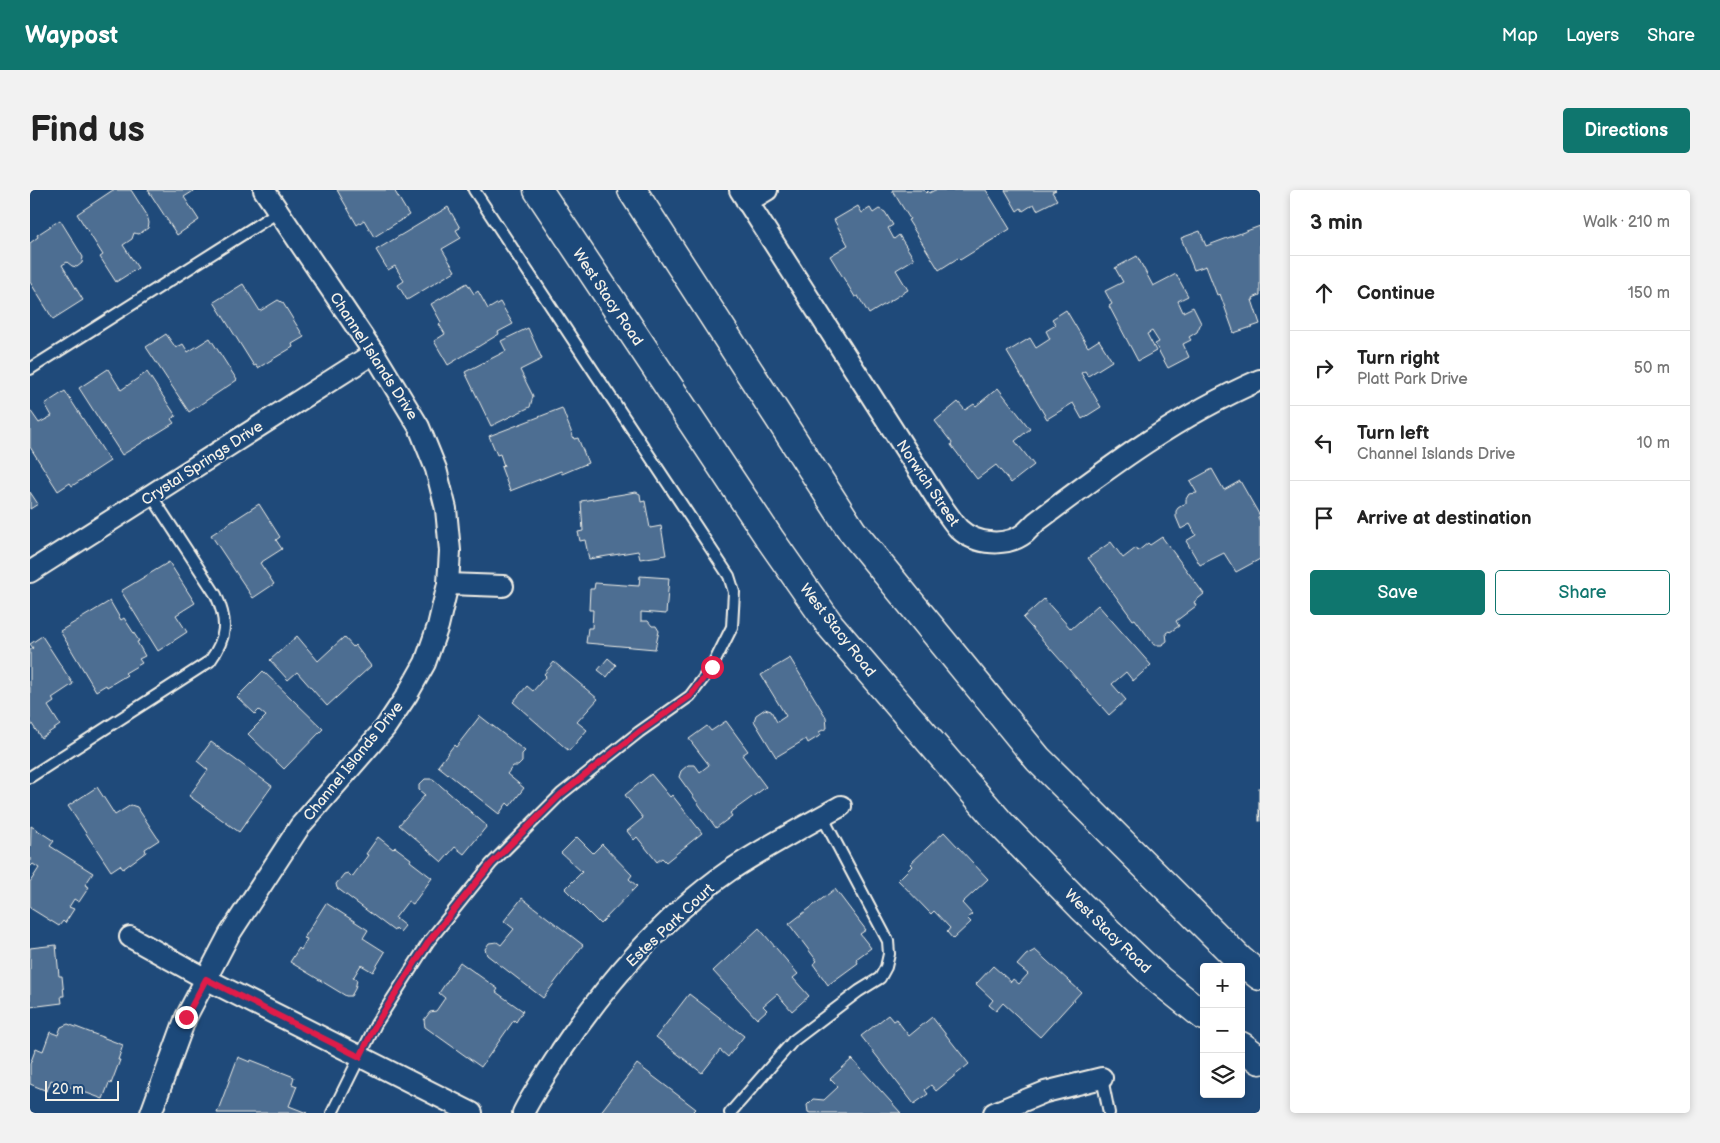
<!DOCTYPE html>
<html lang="en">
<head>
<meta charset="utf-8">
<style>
	:root { --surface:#fff; --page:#f2f2f2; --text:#222; --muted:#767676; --line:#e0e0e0; --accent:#0f766e }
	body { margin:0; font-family:"Balsamiq Sans",sans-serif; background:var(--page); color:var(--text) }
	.controls { position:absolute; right:15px; bottom:15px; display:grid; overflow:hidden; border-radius:5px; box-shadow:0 2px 8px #0003 }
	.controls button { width:45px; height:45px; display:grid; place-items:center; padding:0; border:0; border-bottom:1px solid var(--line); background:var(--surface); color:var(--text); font:25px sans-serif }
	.scale { position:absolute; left:15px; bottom:12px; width:74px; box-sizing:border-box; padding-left:5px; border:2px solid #f4f1e8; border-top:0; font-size:14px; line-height:18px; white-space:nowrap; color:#f4f1e8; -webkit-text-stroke:4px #1f4a7a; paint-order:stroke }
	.stop { position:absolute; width:15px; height:15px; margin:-11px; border:4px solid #e11d48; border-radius:50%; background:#fff }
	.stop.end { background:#e11d48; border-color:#fff; box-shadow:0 1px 5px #0008 }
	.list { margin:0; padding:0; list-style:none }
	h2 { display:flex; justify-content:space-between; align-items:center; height:65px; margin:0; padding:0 20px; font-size:21px }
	h2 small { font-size:16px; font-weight:400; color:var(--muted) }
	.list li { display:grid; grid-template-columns:32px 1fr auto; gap:15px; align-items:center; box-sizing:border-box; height:75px; padding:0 20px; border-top:1px solid var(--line) }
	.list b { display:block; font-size:19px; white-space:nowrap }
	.list p { margin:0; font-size:16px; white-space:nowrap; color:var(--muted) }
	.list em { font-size:16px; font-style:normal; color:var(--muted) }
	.actions { display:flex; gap:10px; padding:15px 20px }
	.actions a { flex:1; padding:11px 0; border:1px solid var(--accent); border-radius:5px; text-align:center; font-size:18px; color:var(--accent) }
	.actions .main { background:var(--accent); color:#fff }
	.icon { flex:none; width:28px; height:28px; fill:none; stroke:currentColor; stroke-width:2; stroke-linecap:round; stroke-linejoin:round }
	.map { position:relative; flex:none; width:1230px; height:923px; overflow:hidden; border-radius:5px }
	header { display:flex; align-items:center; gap:30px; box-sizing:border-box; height:70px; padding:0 25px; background:var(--accent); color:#fff }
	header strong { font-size:24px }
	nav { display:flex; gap:28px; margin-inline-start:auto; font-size:18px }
	.intro { display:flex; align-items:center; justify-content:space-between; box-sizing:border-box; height:120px; padding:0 30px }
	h1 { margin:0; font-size:35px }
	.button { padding:12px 22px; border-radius:5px; background:var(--accent); color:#fff; font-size:18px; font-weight:700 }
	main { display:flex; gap:30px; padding:0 30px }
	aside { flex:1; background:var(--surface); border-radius:5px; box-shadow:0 2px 8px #0003 }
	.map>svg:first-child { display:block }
	.building { fill:#4d6e92; stroke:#f4f1e8 }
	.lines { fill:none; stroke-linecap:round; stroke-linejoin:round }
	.lane-casing { stroke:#f4f1e8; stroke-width:14 }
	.street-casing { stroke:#f4f1e8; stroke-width:24 }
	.secondary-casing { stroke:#f4f1e8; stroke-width:31 }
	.lane { stroke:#1f4a7a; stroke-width:10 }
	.street { stroke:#1f4a7a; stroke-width:20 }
	.secondary { stroke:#1f4a7a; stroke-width:28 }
	.route { stroke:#e11d48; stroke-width:6 }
	.labels { text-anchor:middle; stroke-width:4.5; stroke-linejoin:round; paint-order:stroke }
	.street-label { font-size:15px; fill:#f4f1e8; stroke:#1f4a7a }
</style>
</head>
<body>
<header>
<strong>Waypost</strong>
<nav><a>Map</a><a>Layers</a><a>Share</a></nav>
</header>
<div class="intro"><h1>Find us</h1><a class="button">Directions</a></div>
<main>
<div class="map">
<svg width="1230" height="923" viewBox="0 0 1230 923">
	<rect width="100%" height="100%" fill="#1f4a7a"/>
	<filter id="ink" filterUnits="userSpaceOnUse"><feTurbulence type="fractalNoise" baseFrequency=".02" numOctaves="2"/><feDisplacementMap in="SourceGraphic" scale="10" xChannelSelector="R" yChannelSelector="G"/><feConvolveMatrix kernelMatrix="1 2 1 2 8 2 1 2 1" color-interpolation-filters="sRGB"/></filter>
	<g filter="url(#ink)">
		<g class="building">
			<polygon points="83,0 101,0 117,25 119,33 118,38 109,44 104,43 102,49 93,55 108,78 86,92 70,67 73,65 47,24"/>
			<polygon points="118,0 165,0 154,7 169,30 147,45"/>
			<polygon points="307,0 364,0 379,25 344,47 334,30 327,35"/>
			<polygon points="862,0 894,0 896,3 898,1 899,3 905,0 956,0 980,39 930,70 928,68 909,80 878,30 880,29"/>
			<polygon points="975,0 1026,0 1022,2 1027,10 1007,20 1004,14 993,21 991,18 987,21"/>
			<polygon points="828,16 832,23 840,18 843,23 849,19 855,22 863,35 858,38 864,49 869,45 884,69 866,80 878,100 839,124 828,106 825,107 800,66 818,55 804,30"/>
			<polygon points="418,17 430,38 426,40 431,48 412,59 425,81 377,110 368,95 374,91 365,76 358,80 346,60"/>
			<polygon points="30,30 53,67 52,73 47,77 42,76 37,72 32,75 53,110 23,129 0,92 0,53 8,47 7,45"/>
			<polygon points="1230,36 1230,105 1223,108 1224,110 1222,110 1230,134 1204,143 1190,104 1187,105 1176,76 1164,80 1151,48 1170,41 1176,56"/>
			<polygon points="1107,66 1123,96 1146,84 1158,106 1148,111 1153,122 1163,117 1171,133 1167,142 1159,147 1161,150 1153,154 1159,167 1138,178 1125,154 1129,152 1122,141 1117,144 1126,161 1108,171 1079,116 1082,114 1075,101 1093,92 1085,78"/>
			<polygon points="437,93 444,104 448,101 458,119 470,112 483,134 468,142 469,144 418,175 404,151 415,144 409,134 411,132 401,114"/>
			<polygon points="213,94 230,121 248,110 253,113 274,147 262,154 263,157 228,178 226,175 224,176 184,112"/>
			<polygon points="1036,120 1058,157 1069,150 1082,171 1058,186 1055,181 1051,183 1071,217 1052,229 1043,213 1017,229 977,162 1000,148 1006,158 1020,149 1016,141 1026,135 1022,129"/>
			<polygon points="498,138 512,169 490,180 503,206 500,217 461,236 435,182 476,161 471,151"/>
			<polygon points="136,144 146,158 153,154 158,162 180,148 207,190 159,222 116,157"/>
			<polygon points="78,179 91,200 117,182 146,226 141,229 144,233 92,265 49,198"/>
			<polygon points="968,198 1000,239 985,251 1004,275 981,293 966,275 947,289 921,255 922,253 905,231 928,212 935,220 944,214 946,216"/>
			<polygon points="35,201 80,271 42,296 40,293 28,301 0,257 0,220 9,233 22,226 15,214"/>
			<polygon points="532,218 544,249 548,248 558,273 532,284 531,281 480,301 471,277 474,276 470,264 467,265 459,246"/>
			<polygon points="1182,279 1194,300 1210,291 1230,326 1228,327 1230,332 1230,369 1206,382 1194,363 1170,375 1156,351 1166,345 1160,334 1151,339 1146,327 1146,321 1148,318 1156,313 1156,309 1159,304 1167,303 1160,291"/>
			<polygon points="0,302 8,314 0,319"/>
			<polygon points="606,302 610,304 611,312 615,311 620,338 631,336 636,365 610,369 608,361 559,369 555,350 550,351 548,342 553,341 551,311"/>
			<polygon points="229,314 250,347 246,350 252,359 230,373 244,394 223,408 181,345"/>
			<polygon points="1132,347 1174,404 1164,412 1166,416 1146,431 1149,436 1140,442 1139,441 1136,443 1137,451 1132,455 1124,455 1105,429 1103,430 1058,368 1081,352 1093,368 1106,358 1108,361 1118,353 1120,355"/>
			<polygon points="139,372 165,413 146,425 157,442 128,461 91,401"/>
			<polygon points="610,386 639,388 636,424 611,422 611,431 618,431 622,436 626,436 629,441 625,459 556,453 558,438 562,438 563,420 559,420 560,399 564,399 565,393 609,396"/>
			<polygon points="1014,409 1041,439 1068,415 1121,475 1103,491 1096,482 1082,494 1096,510 1079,525 993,428"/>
			<polygon points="80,411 91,430 94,428 109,451 107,452 115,466 109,469 112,473 95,483 97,485 77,497 76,495 66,501 30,441"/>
			<polygon points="12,446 43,494 22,508 24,512 18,516 30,535 11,548 0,531 0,460 3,458 0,454"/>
			<polygon points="267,446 288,471 314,447 323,457 325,455 341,476 297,516 267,482 258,490 240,470"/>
			<polygon points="578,468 586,475 577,487 568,480"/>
			<polygon points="760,468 796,527 797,538 789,542 791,545 778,553 776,549 746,567 724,531 726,525 735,519 741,521 747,532 756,526 731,485"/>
			<polygon points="524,472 568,509 547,532 557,540 539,561 483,512 497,496 503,501 516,486 514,484"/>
			<polygon points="233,481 293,539 254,579 218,544 236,526 229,520 225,524 207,507"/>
			<polygon points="450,526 495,561 492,564 492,572 488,576 483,576 477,584 494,598 480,616 477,613 469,624 408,576 424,555 426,557"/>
			<polygon points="696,531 718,561 712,565 736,597 700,623 702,626 686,638 649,587 651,581 658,575 665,575 670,582 679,575 659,549 677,536 681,541"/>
			<polygon points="181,552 242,596 209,642 159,606 178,580 167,571"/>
			<polygon points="621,584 640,607 642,605 672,643 636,672 632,668 627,672 607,647 604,650 597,641 613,628 595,605"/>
			<polygon points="395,589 403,589 457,636 434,664 425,657 412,672 369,635 395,605 389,600 389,595"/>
			<polygon points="67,597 85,625 101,615 107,617 129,650 115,659 116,662 93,679 90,675 81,681 38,616"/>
			<rect x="1229" y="598" width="1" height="33"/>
			<polygon points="1,636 24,651 20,656 63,683 55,695 59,697 49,712 44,709 39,717 44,719 35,733 33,731 29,736 0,718 0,692 9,678 3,674 0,677"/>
			<polygon points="914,642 958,689 932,713 942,724 937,728 941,732 923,749 917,742 920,738 904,721 901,724 868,690 882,676 880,674"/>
			<polygon points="348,647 363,659 365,657 381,669 380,671 402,688 383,714 378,711 365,728 375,736 370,742 366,738 364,741 307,698 306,694 314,684 318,683 322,687 338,665 336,664"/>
			<polygon points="547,647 563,663 572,654 602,685 599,689 607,696 570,734 535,699 552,682 531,663"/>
			<polygon points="805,699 836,740 830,744 841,758 826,769 828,773 798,795 783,774 787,771 759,734"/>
			<polygon points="492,708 553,755 513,808 457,765 455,759 459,753 467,752 471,755 484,739 474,731"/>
			<polygon points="296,713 338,740 333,748 355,762 343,782 331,775 323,788 327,790 325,799 321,806 316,806 260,772 269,758 271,760 277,749 274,748"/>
			<polygon points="729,738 768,784 763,788 779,806 762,821 747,804 733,816 737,820 727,829 683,781"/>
			<polygon points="26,755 29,786 32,786 34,806 31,806 32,813 0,817 0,758"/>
			<polygon points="1005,760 1051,802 1010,847 973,813 966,821 959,815 963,810 946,794 963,776 981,792 983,789 989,794 998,784 987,775 996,765"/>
			<polygon points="430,772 468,799 466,802 493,821 486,832 484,830 451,877 395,837 394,830 400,822 406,821 415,808 409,803"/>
			<polygon points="659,804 714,846 698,867 690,860 672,883 626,847"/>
			<polygon points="858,825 863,831 866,829 879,846 902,827 939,874 906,901 901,895 895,900 898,904 884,914 831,846"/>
			<polygon points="38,834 93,855 88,870 90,870 81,894 79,893 73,909 21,890 17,901 0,894 0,874 6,858 13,861 20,842 28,845 31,837"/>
			<polygon points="208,867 220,872 221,870 264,887 262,894 267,896 259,916 277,923 187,923"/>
			<polygon points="822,869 871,923 780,923 778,922 777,915 783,909 794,910 808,897 800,889"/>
			<polygon points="607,874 666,919 662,923 570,923"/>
		</g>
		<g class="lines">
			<defs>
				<g id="lane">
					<polyline points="0,179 248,22"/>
					<path d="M0,587L180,471C197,447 198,432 186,405L121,305"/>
					<polyline points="1072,888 1079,923"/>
					<polyline points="302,923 346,834 399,751 461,674 531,604 609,542 660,506 682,477 702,437 704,402 699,386 444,0"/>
					<polyline points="700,923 763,851 829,801 850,788 856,777 859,764 858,751 792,626"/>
				</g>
				<g id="street">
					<path d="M710,0L912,317C918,324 923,333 929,339C946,355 977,357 995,343C999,339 1003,335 1006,332C1078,278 1147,226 1230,190"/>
					<polyline points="717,12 737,0"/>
					<polyline points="0,382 344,163"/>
					<polyline points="418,394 473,396"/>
					<polyline points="100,747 176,789 442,923"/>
					<polyline points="121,923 156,827 199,745 270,636 355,538 377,505 395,473 408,436 418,394 420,361 416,319 406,279 389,237 344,163 234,0"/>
					<path d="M493,923C504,901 518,882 531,861C575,795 633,727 699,681C735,657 773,637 811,616"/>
					<polyline points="964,923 1015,902 1072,888"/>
				</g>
				<g id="secondary">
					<polyline points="508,0 740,349 800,435 971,634 1052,717 1129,790 1174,826"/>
					<polyline points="602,0 822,341 1008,569 1210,770 1230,786"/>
					<polyline points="1211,856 1230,870"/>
				</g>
			</defs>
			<use href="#lane" class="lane-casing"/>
			<use href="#street" class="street-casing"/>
			<use href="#secondary" class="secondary-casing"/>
			<use href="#lane" class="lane"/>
			<use href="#street" class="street"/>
			<use href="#secondary" class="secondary"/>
		</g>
	</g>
	<g class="lines" filter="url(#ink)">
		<polyline class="route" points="156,827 176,789 330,867 346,834 399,751 461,674 531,604 609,542 660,506 682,477"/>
	</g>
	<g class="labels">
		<g class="street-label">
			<text transform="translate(578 107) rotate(56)" y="5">West Stacy Road</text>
			<text transform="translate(344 166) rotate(57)" y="5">Channel Islands Drive</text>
			<text transform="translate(172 273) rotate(-33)" y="5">Crystal Springs Drive</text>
			<text transform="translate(898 293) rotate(56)" y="5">Norwich Street</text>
			<text transform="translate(808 440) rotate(52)" y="5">West Stacy Road</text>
			<text transform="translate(323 571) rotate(-51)" y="5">Channel Islands Drive</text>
			<text transform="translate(640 735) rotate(-43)" y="5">Estes Park Court</text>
			<text transform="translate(1078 741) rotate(44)" y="5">West Stacy Road</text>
		</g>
	</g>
</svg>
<div class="controls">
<button>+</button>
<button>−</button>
<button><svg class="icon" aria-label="layers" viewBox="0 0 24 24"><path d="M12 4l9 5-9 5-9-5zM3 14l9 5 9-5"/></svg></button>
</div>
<div class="scale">20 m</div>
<div class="stop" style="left:682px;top:477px"></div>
<div class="stop end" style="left:156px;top:827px"></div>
</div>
<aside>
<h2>3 min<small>Walk · 210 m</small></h2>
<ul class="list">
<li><svg class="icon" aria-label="ahead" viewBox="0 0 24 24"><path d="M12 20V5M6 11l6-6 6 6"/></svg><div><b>Continue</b></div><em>150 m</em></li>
<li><svg class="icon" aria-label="right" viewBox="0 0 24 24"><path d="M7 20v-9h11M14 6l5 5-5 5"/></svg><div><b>Turn right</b><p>Platt Park Drive</p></div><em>50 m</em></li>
<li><svg class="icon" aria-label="left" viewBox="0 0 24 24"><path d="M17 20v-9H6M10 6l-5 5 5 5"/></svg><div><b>Turn left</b><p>Channel Islands Drive</p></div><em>10 m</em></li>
<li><svg class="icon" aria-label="arrive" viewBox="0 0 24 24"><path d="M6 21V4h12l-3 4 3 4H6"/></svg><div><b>Arrive at destination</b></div></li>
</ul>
<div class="actions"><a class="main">Save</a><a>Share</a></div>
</aside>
</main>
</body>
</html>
